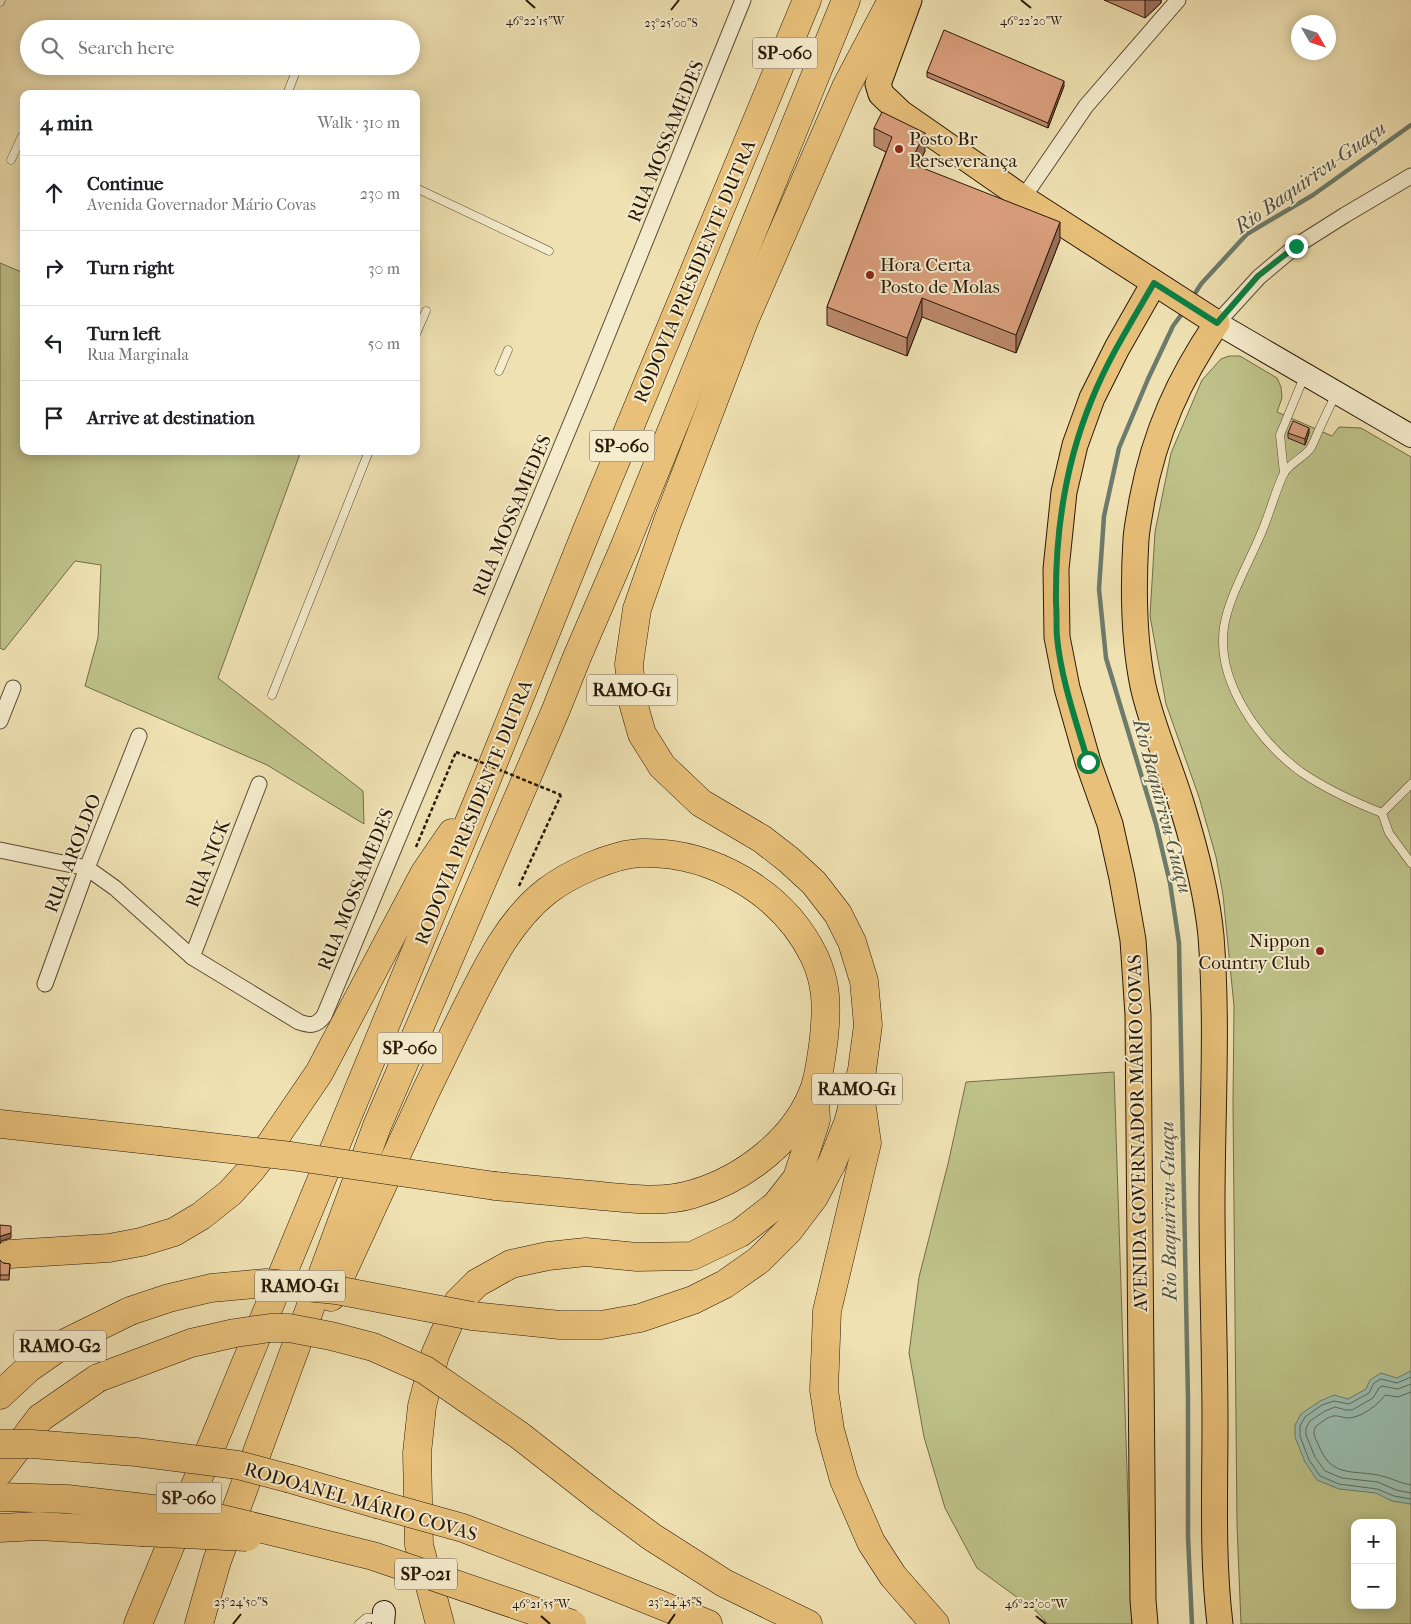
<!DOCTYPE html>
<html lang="en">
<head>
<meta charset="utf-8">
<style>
	:root { --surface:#fff; --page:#f2f2f2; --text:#202124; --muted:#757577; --line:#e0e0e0 }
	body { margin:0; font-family:"IM FELL French Canon",serif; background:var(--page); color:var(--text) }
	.controls { position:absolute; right:15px; bottom:15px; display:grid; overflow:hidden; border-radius:10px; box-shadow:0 2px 12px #0003 }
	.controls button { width:45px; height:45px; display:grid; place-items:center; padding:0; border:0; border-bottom:1px solid var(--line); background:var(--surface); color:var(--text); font:25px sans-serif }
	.compass { position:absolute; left:1291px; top:15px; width:45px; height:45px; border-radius:50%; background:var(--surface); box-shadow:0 2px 12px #0003; rotate:129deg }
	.stop { position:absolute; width:15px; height:15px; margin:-11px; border:4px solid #0b8043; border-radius:50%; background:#fff }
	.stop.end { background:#0b8043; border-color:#fff; box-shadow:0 1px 5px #0008 }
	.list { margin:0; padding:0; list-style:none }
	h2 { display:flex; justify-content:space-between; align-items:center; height:65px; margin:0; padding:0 20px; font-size:21px }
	h2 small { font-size:16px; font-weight:400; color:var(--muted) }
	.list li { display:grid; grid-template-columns:32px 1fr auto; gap:15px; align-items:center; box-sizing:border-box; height:75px; padding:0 20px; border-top:1px solid var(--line) }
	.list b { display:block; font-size:19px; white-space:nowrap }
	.list p { margin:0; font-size:16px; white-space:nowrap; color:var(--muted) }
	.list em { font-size:16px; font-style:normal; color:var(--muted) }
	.icon { flex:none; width:28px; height:28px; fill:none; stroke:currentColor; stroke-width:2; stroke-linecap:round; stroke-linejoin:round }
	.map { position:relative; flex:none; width:1411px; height:1624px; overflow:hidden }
	.search { position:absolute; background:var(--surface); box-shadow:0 2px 12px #0003; left:20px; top:20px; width:400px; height:55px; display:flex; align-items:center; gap:12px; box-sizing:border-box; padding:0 18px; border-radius:28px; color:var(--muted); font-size:19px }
	.panel { position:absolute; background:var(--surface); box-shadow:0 2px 12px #0003; left:20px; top:90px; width:400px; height:365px; border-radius:10px }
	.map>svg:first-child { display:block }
	.green { fill:#bec289; stroke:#736d48; fill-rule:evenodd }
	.water { fill:#9abdaf; stroke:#6c7b6c }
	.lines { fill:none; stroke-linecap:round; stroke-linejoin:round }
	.shore { stroke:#616a5c; stroke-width:1 }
	.stream { stroke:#6c7b6c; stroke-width:4.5 }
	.lane-casing { stroke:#5a4a32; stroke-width:9 }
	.street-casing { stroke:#5a4a32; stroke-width:17 }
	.secondary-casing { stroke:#281808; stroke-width:24 }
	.primary-casing { stroke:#281808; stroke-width:27 }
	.highway-casing { stroke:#281808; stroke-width:29 }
	.path { stroke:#281808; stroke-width:2.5; stroke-dasharray:4 2.5; stroke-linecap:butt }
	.lane { stroke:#f5eccd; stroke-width:8 }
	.street { stroke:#f5eccd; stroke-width:15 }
	.secondary { stroke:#f5eccd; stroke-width:22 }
	.primary { stroke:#e8c079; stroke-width:25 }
	.highway { stroke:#e8c079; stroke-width:28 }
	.highway-bridge-casing { stroke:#281808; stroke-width:29; stroke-linecap:butt }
	.path-bridge { stroke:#281808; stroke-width:2.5; stroke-dasharray:4 2.5; stroke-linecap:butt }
	.highway-bridge { stroke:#e8c079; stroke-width:28 }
	.wall { fill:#bc896c; stroke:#281808 }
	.shaded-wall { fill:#996f58; stroke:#281808 }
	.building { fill:#db9f7e; stroke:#281808 }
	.route { stroke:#0b8043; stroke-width:6 }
	.ticks { fill:none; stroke:#281808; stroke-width:2 }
	.poi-dot { fill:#8f2418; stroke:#f5eccd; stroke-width:2 }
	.labels { text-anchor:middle; stroke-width:4; stroke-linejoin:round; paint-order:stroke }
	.shield { fill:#f5eccd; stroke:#665843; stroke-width:1 }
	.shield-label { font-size:18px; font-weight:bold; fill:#281808 }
	.poi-label { font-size:19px; fill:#281808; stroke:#f5eccd; text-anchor:start }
	.street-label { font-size:19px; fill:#281808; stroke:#f5eccd }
	.water-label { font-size:20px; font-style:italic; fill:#505242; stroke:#f5eccd }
	.ticks-label { font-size:12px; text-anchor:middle; fill:#281808; stroke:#f5eccd; stroke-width:4; stroke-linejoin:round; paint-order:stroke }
</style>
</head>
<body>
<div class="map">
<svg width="1411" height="1624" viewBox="0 0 1411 1624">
	<rect width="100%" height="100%" fill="#efe1b2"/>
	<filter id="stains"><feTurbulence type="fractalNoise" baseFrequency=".004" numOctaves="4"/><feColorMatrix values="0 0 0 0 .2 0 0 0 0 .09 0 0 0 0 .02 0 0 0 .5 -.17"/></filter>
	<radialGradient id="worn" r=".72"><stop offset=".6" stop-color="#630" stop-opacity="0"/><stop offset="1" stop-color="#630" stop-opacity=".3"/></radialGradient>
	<g class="green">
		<polygon points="0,263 24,273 24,451 301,451 218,678 363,791 364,824 267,765 85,686 98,638 101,565 75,561 4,650 0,648"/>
		<path d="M1229,356H1240L1277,378L1281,387L1282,398L1277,412L1332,436L1339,427L1361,428L1411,457V1624H1241L1237,1525L1233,1103L1234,1006L1223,895L1216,857L1199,797L1166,704L1150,616L1155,532L1171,453L1202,380L1221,359ZM1355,1523H1392V1605H1355Z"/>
		<polygon points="1114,1072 1132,1624 1048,1624 1037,1612 977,1568 945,1508 924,1437 909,1353 919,1277 948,1164 966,1082"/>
	</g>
	<polygon class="water" points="1411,1371 1411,1504 1392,1501 1376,1493 1339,1489 1317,1480 1305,1462 1295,1437 1295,1425 1301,1414 1320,1401 1334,1395 1348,1399 1366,1389 1370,1380 1381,1373 1397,1378"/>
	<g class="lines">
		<g class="shore">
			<polyline points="1411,1377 1397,1383 1381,1379 1374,1383 1369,1393 1349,1404 1334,1401 1322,1405 1305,1417 1300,1426 1300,1436 1309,1460 1320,1476 1339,1484 1377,1489 1394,1496 1411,1499"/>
			<polyline points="1411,1384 1398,1389 1382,1386 1379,1388 1373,1398 1352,1410 1346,1410 1335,1407 1325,1411 1310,1421 1306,1428 1306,1435 1315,1457 1325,1471 1342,1478 1378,1482 1396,1490 1411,1493"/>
			<path d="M1411,1392L1398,1397L1385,1395C1378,1405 1362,1417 1349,1418C1343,1418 1338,1415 1333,1416C1327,1417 1321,1423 1316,1426C1312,1433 1315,1438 1318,1444C1331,1477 1349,1470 1378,1475C1389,1477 1399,1483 1411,1485"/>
		</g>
		<g class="stream">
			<polyline points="1192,298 1201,284 1247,234 1313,195 1411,125"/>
			<polyline points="1184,311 1173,326 1148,379 1119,448 1104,516 1099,589 1106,658 1156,824 1170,883 1179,943 1188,1399 1188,1537 1192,1624"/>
		</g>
		<defs>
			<g id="lane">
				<polyline points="0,2 1,0"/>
				<polyline points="287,94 298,66"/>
				<polyline points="11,160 22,136"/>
				<polyline points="416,188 549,251"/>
				<polyline points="416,334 426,311"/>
				<polyline points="499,371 508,350"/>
				<path d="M1336,394C1330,406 1324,419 1318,432C1316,437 1313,444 1310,449C1303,458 1288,464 1283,475C1274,495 1269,516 1260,536C1249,562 1228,599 1224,627C1216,682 1259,741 1301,772C1326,789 1354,802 1382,813L1389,833L1411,863"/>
				<polyline points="1284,473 1280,435 1304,377"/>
				<polyline points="272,695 369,451"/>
				<polyline points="1382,813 1411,784"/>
				<polyline points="359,1624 366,1618 381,1618"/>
			</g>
			<g id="street">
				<polyline points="1023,198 1086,106 1178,0"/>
				<polyline points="1217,323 1259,277 1296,246 1345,215 1411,176"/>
				<polyline points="0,721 13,688"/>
				<path d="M0,850L87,868L115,888L192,957L299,1022C311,1026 316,1026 324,1016L587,385L743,0"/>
				<polyline points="192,957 259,784"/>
				<polyline points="45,984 87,868 139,736"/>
			</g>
			<g id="secondary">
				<polyline points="1217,323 1411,436"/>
				<polyline points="383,1624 384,1612"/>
			</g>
			<g id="primary">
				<path d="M909,0L878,84L881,94L901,113L1023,198L1217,323C1179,379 1155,432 1142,500C1140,513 1137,526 1136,539C1133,588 1133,637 1143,686C1152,727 1170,766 1182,806C1195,848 1207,893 1211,936C1218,1026 1212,1114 1212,1203C1212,1277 1215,1350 1215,1424C1215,1490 1212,1558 1220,1624"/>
				<polyline points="1145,1624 1143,1600 1138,1015 1133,940 1122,878 1110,824 1088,762 1067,688 1057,637 1056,569 1064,492 1075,445 1092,398 1117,348 1154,283"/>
			</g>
			<g id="highway">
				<polyline points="860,1094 867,1143 827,1311 824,1390 830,1430 844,1480 871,1542 893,1576 935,1624"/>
				<polyline points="0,1124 159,1141"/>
				<polyline points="10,1254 109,1248 141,1242 174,1232 201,1216 230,1193 251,1170 272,1142 319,1073 424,874 452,833"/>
				<path d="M331,1297C362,1229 394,1161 425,1093C440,1062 455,1031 470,1001C490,961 511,919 547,891C569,874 613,854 641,853C711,851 783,892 814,956C827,983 827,1007 824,1037C822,1054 820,1071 815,1087C797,1139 744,1179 693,1194C661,1204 624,1198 591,1195C559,1192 527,1189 495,1186"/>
				<polyline points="472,1316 560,1325 601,1325 640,1318 693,1300 725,1284 759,1260 789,1230 814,1197 832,1163 848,1123 862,1070 868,1025 864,981 852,942 838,914 814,883 789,860 762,839 701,803 662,766 642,734 632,699 629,664 637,609 667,523 744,321 846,87 892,0"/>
				<polyline points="0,1395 29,1368 65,1343 130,1311"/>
				<polyline points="0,1471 40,1418 98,1378"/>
				<polyline points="291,1479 377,1504"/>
				<polyline points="0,1497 67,1499 136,1507"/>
				<polyline points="602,1500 652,1537 724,1583 808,1624"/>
				<polyline points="0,1528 38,1526 141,1532"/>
				<polyline points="586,1575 708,1624"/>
				<polyline points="138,1624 484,786 589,525 807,0"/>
				<polyline points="199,1624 217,1561 377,1126 555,712 577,657 624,548 846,0"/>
				<polyline points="440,1624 419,1545 417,1453 422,1406 435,1355 458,1302 477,1283 511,1264 548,1256 586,1252 637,1257 692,1256 740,1233 776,1205 797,1178 816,1120 815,1099"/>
			</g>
		</defs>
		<use href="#lane" class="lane-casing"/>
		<use href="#street" class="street-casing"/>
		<use href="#secondary" class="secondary-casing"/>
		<use href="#primary" class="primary-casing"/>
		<use href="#highway" class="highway-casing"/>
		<g class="path">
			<polyline points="416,847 456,752"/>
			<polyline points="519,886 561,795"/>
		</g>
		<use href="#lane" class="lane"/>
		<use href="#street" class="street"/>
		<use href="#secondary" class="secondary"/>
		<use href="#primary" class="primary"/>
		<use href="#highway" class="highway"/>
		<defs>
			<g id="highway-bridge">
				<polyline points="159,1141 291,1156 495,1186"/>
				<polyline points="130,1311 169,1298 211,1288 266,1283 336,1290 472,1316"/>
				<polyline points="98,1378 191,1343 235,1333 270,1328 289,1328 331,1336 373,1347 425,1370 519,1435 602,1500"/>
				<polyline points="0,1444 32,1444 136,1452 238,1465 291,1479"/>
				<polyline points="377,1504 463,1528 586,1575"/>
				<polyline points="136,1507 210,1516 373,1556 572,1624"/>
				<polyline points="141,1532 247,1537"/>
			</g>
		</defs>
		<use href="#highway-bridge" class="highway-bridge-casing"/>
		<polyline class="path-bridge" points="456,752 561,795"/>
		<use href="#highway-bridge" class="highway-bridge"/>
	</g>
	<g class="wall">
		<polygon points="1104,0 1161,0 1161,3 1145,18"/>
		<polygon points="927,72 1064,86 1048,128 927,77"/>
		<polygon points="874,128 925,151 918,166 1060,240 1016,353 922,317 907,356 827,325 827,307 886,152 874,146"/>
		<polygon points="1288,433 1309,433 1305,445 1288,438"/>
		<polygon points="0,1260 3,1263 10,1264 9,1280 0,1280"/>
	</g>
	<g class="shaded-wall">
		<polygon points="1145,0 1161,0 1161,3 1145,18"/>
		<polygon points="1064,81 1064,86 1048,128 1048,123"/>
		<polygon points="925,133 925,151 910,181 910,163"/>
		<polygon points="1060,222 1060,240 1016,353 1016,335"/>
		<polygon points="922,298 922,317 907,356 907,338"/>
		<polygon points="1309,428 1309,433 1305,445 1305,439"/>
		<polygon points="11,1233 11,1238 1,1241 0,1243 0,1237 1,1236"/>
	</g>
	<g class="building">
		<polygon points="944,30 1064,81 1048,123 927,72"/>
		<polygon points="882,112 925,133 910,163 1060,222 1016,335 922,298 907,338 827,307 892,137 874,128"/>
		<polygon points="1293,421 1309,428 1305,439 1288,433"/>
		<polygon points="0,1225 11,1226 11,1233 1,1236 0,1237"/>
		<polygon points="0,1260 3,1263 10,1264 9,1275 0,1275"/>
	</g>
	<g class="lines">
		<path class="route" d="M1088,762C1076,721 1061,679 1057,637C1056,626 1057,614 1056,603C1055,534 1065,464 1092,399C1108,359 1132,321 1154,283L1217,323L1258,276L1296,246"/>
	</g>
	<path class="ticks" d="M526,0L535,8M1021,0L1031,8M671,10L679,0M541,1616L550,1624M1036,1616L1046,1624M233,1624L241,1614M668,1624L675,1614"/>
	<g class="poi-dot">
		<circle cx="899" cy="149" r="5"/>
		<circle cx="870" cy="275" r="5"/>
		<circle cx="1320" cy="951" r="5"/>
	</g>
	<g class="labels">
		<g class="shield">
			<rect x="752.5" y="37.5" width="65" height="31" rx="4"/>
			<rect x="589.5" y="430.5" width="65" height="31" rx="4"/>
			<rect x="587" y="674.5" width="90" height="31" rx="4"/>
			<rect x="377.5" y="1032.5" width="65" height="31" rx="4"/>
			<rect x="812" y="1073.5" width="90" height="31" rx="4"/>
			<rect x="255" y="1270.5" width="90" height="31" rx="4"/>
			<rect x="14" y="1330.5" width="92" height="31" rx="4"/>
			<rect x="156.5" y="1482.5" width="65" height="31" rx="4"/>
			<rect x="395" y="1558.5" width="62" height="31" rx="4"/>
		</g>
		<g class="shield-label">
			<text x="785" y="59">SP-060</text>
			<text x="622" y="452">SP-060</text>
			<text x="632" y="696">RAMO-G1</text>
			<text x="410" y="1054">SP-060</text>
			<text x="857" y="1095">RAMO-G1</text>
			<text x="300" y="1292">RAMO-G1</text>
			<text x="60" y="1352">RAMO-G2</text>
			<text x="189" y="1504">SP-060</text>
			<text x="426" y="1580">SP-021</text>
		</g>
		<g class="poi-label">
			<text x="909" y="145">Posto Br<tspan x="909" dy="22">Perseverança</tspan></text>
			<text x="880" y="271">Hora Certa<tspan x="880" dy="22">Posto de Molas</tspan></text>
			<text x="1310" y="947" text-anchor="end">Nippon<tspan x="1310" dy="22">Country Club</tspan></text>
		</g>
		<g class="street-label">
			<text transform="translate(665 141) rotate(-68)" y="7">RUA MOSSAMEDES</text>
			<text transform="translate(694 271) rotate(-67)" y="7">RODOVIA PRESIDENTE DUTRA</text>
			<text transform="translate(511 515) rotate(-67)" y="7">RUA MOSSAMEDES</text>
			<text transform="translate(473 812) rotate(-68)" y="7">RODOVIA PRESIDENTE DUTRA</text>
			<text transform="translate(72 853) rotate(-69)" y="7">RUA AROLDO</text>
			<text transform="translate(207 863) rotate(-69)" y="7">RUA NICK</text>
			<text transform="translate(355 889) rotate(-68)" y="7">RUA MOSSAMEDES</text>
			<text transform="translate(1137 1133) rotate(-91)" y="7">AVENIDA GOVERNADOR MÁRIO COVAS</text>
			<text transform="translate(361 1501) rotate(16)" y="7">RODOANEL MÁRIO COVAS</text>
		</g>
		<g class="water-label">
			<text transform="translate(1310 177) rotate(-35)" y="7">Rio Baquirivu-Guaçu</text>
			<text transform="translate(1163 806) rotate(75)" y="7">Rio Baquirivu-Guaçu</text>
			<text transform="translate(1168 1211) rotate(-91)" y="7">Rio Baquirivu-Guaçu</text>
		</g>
	</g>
	<g class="ticks-label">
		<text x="535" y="25">46°22'15"W</text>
		<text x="1031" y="25">46°22'20"W</text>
		<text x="671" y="27">23°25'00"S</text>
		<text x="241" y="1606">23°24'50"S</text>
		<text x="675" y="1606">23°24'45"S</text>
		<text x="541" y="1608">46°21'55"W</text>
		<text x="1036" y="1608">46°22'00"W</text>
	</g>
	<rect width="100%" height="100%" filter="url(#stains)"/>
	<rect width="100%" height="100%" fill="url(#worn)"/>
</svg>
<div class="controls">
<button>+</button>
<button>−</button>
</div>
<svg class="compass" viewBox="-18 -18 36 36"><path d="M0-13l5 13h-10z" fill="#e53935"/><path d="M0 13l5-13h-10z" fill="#757577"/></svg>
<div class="stop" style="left:1088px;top:762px"></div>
<div class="stop end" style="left:1296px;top:246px"></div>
<div class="search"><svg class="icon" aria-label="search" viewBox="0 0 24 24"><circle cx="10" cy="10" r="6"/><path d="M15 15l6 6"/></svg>Search here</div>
<section class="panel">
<h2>4 min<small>Walk · 310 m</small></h2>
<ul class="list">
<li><svg class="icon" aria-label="ahead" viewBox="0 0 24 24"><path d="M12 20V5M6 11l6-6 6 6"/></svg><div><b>Continue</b><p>Avenida Governador Mário Covas</p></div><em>230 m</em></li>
<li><svg class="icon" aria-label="right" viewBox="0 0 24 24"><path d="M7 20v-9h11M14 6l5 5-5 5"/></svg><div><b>Turn right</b></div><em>30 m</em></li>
<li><svg class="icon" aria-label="left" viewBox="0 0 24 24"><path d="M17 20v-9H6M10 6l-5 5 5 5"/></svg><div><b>Turn left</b><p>Rua Marginala</p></div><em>50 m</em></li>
<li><svg class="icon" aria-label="arrive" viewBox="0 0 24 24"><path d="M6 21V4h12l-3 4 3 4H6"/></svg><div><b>Arrive at destination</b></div></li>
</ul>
</section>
</div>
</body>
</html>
